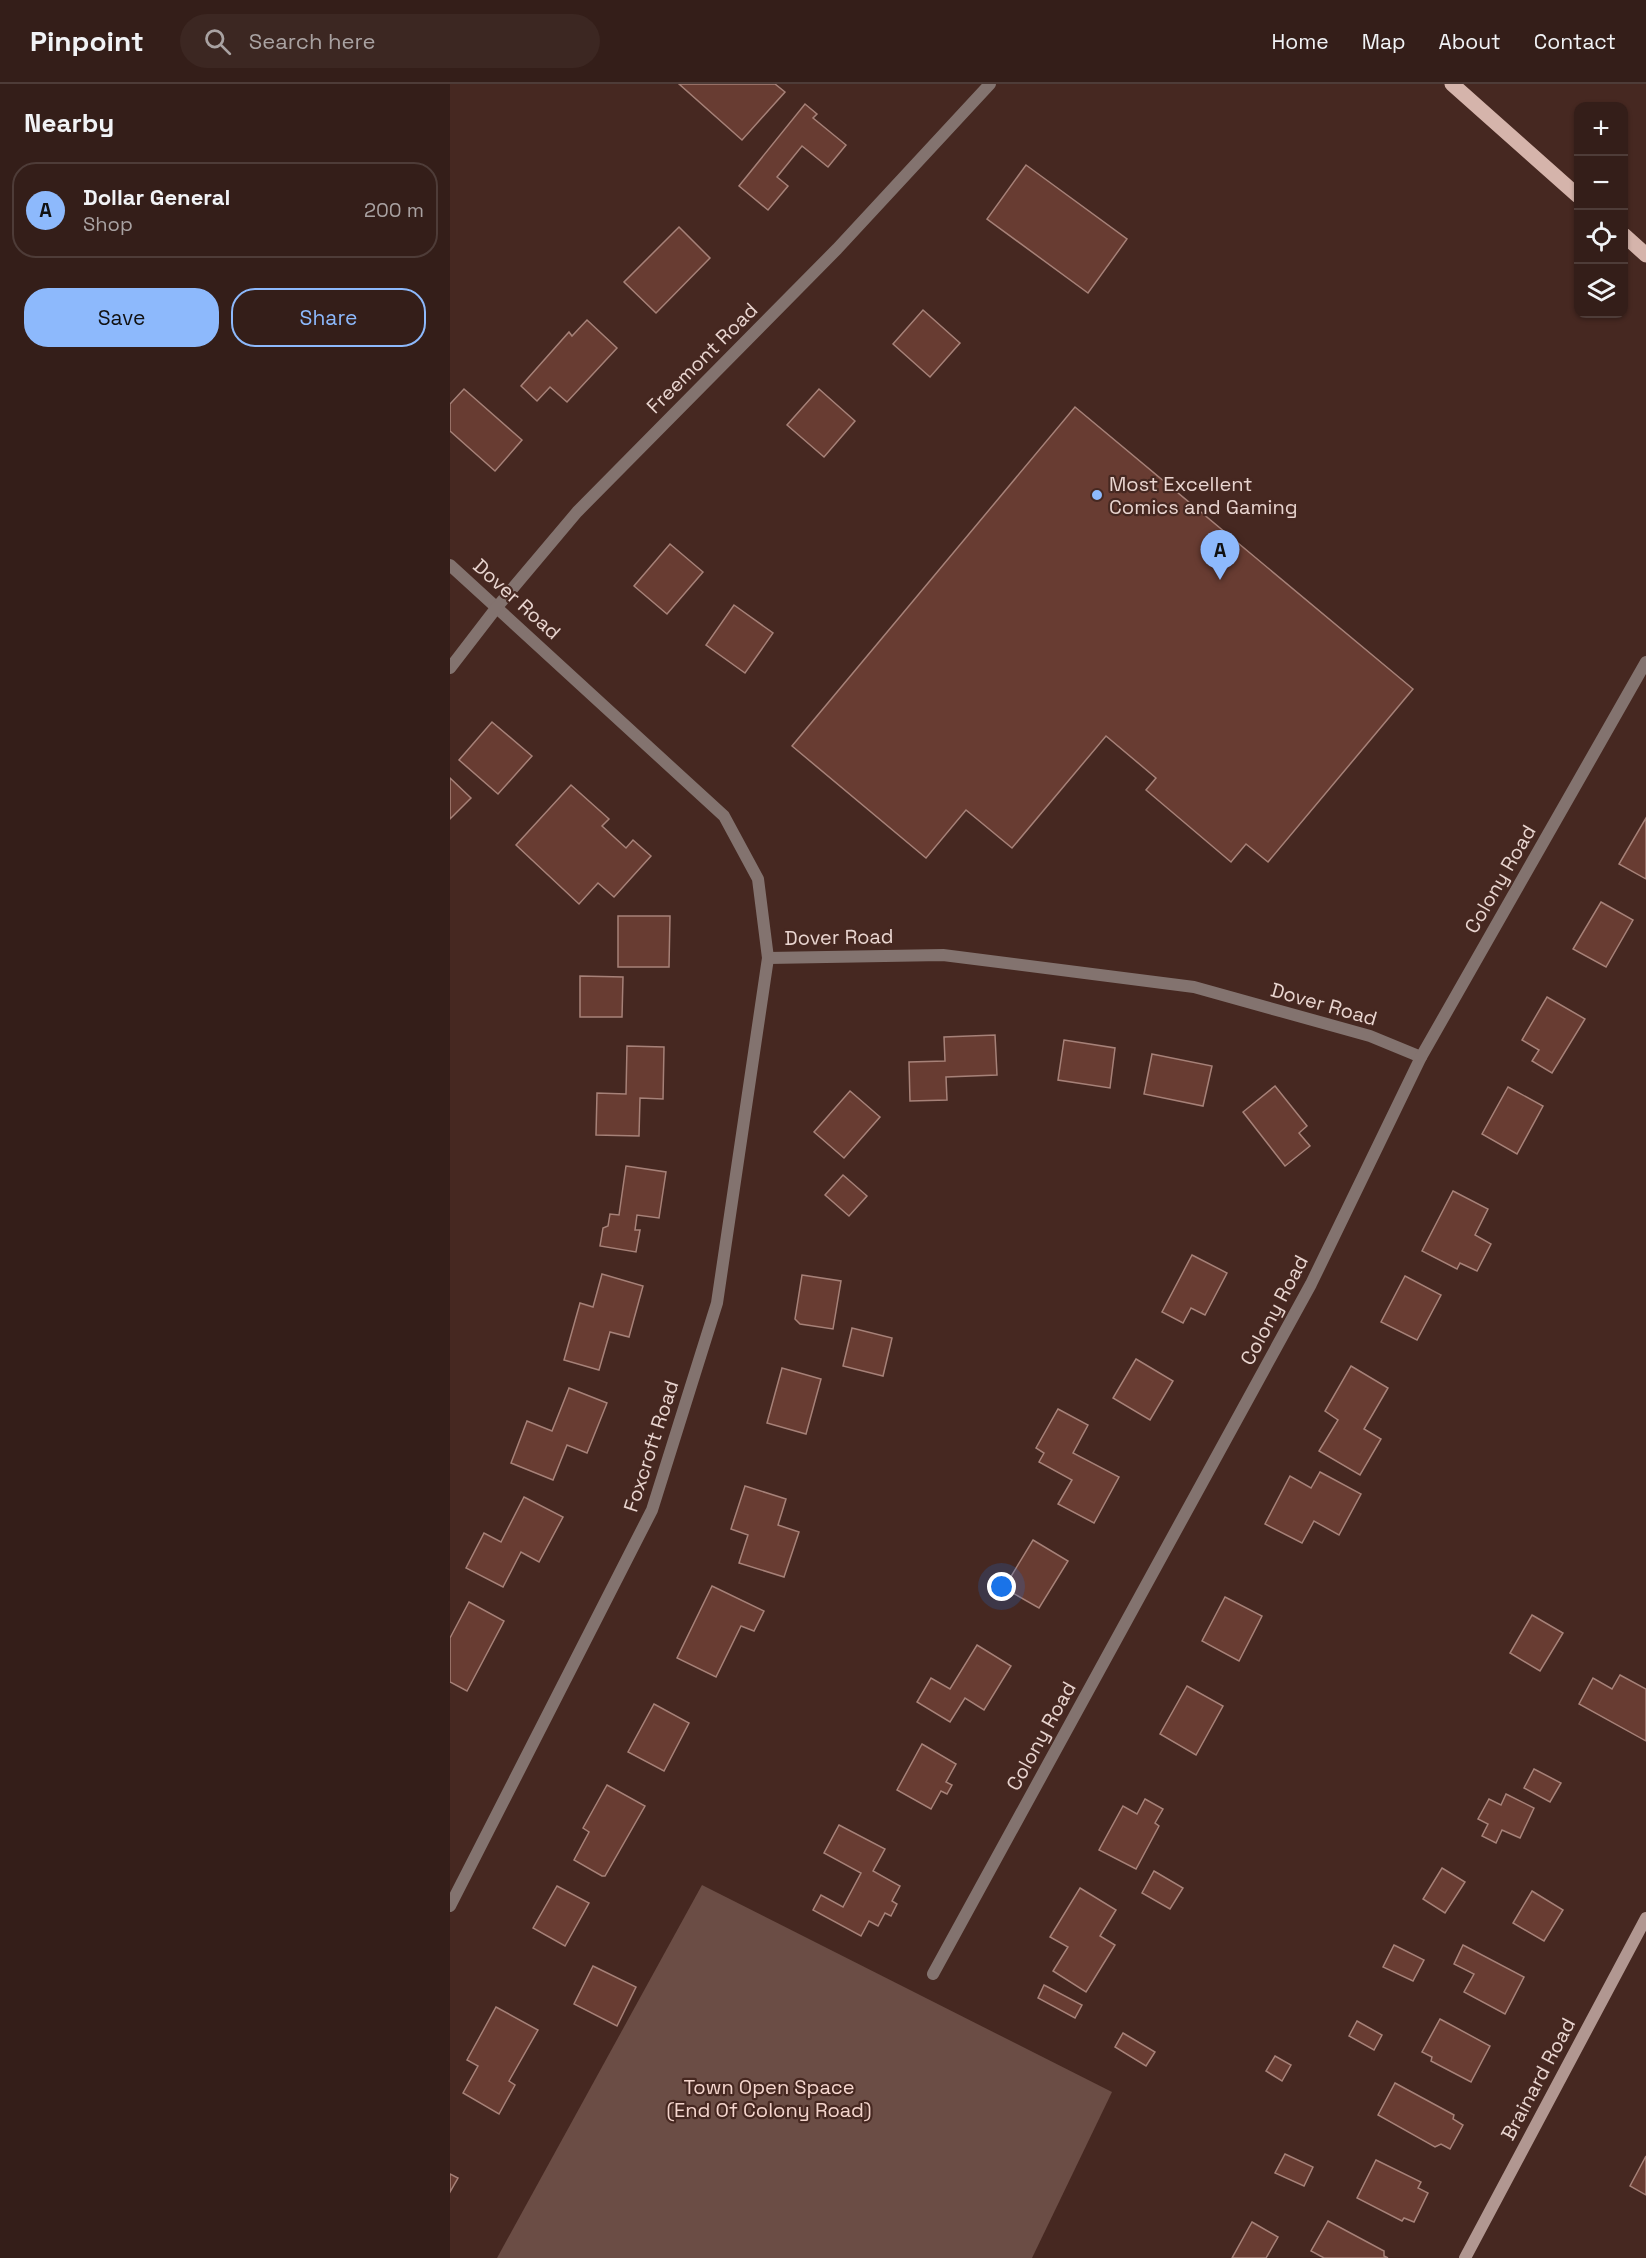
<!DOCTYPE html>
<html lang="en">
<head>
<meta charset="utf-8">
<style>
	:root { --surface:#341e19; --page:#3c2722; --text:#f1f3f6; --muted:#a9a2a2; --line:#4e3c38; --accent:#8db9fc }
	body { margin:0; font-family:"Space Grotesk",sans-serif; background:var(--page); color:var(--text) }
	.controls { position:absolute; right:18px; top:18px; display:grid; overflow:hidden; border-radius:12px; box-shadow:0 2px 4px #0004 }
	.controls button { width:54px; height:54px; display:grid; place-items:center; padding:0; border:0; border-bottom:2px solid var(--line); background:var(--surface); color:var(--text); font:30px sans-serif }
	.you { position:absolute; left:552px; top:1503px; width:21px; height:21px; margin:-15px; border:4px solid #fff; border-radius:50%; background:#1a73e8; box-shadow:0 0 0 9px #1a73e833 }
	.badge { display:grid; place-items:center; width:39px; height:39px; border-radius:50%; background:var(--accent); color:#111; font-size:20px; font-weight:700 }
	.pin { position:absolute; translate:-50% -50px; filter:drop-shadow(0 2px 3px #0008) }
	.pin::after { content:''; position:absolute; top:32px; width:21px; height:18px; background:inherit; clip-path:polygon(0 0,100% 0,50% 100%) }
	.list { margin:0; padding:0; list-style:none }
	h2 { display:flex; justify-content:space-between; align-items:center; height:78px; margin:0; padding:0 24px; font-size:26px }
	h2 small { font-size:20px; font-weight:400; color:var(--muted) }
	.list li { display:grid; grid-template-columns:39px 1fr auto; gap:18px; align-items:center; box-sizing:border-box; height:96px; margin:0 12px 12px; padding:0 12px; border:2px solid var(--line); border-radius:24px }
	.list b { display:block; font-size:22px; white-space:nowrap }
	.list p { margin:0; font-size:20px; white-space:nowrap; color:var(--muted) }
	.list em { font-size:20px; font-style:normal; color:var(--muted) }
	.actions { display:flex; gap:12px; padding:18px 24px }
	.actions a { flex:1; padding:14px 0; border:2px solid var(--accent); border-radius:24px; text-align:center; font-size:21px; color:var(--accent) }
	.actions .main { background:var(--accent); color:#111 }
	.icon { flex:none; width:33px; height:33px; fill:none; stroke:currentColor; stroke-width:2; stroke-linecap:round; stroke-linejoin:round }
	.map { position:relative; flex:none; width:1196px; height:2174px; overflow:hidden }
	header { display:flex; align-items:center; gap:36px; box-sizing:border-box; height:84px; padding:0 30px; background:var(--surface); border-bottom:2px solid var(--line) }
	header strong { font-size:28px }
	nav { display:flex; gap:33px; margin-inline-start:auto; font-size:21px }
	.search { width:420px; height:54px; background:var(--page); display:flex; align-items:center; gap:15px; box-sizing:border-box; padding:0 21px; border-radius:33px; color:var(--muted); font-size:22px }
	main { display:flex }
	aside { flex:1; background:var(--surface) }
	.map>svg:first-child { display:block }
	.green { fill:#6b4d45 }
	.building { fill:#683c32; stroke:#a68178; stroke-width:1.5 }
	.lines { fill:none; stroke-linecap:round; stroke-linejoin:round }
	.minor { stroke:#83736f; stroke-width:12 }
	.secondary { stroke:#b19791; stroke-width:12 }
	.primary { stroke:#d5b4ab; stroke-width:15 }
	.poi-dot { fill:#8db9fc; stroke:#462821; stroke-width:2 }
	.labels { text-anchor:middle; stroke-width:4.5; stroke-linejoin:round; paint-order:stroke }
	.street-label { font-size:20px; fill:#e9d5d0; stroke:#462821 }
	.poi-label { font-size:20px; fill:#e9d5d0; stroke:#462821; text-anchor:start }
	.park-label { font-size:20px; fill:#f5d6ce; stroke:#462821 }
</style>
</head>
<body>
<header>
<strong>Pinpoint</strong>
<div class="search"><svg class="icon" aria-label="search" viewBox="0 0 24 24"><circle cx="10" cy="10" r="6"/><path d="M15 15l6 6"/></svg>Search here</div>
<nav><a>Home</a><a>Map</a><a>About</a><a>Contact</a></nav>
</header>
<main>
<aside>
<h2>Nearby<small></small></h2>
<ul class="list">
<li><span class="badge">A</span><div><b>Dollar General</b><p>Shop</p></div><em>200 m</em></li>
</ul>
<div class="actions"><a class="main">Save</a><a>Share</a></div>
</aside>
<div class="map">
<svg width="1196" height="2174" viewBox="0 0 1196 2174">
	<rect width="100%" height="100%" fill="#462821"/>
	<polygon class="green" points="252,1801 662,2008 582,2174 47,2174"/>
	<g class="building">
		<polygon points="229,0 325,0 335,8 292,56"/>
		<polygon points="355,20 367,30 363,34 396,61 378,83 352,62 327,93 338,102 318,126 289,102"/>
		<polygon points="576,81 677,155 638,209 537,135"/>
		<polygon points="229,143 260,174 206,229 174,198"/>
		<polygon points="473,226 510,259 480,293 443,260"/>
		<polygon points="137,236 167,264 117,318 100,303 87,317 71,302 119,248 122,252"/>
		<polygon points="14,305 72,356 45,387 0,347 0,320"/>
		<polygon points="369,305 405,337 374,373 337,341"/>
		<polygon points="625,323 963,605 818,778 796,760 781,778 696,706 706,694 656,652 562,764 516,726 476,774 342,662"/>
		<polygon points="220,460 253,488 217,530 184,502"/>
		<polygon points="284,521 323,549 295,589 256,561"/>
		<polygon points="42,638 82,672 48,710 9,676"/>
		<polygon points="0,694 21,714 0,735"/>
		<polygon points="121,701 159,735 152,742 176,764 183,756 201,772 164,813 148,799 129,820 66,761"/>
		<polygon points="1196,734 1196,795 1169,780"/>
		<polygon points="1151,818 1183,836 1156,883 1123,865"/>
		<polygon points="168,832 220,832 219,883 168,883"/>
		<polygon points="130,892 173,893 172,933 130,933"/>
		<polygon points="1097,913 1135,935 1102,989 1082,977 1089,966 1072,956"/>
		<polygon points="545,951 547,991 496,993 497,1016 460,1017 459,978 495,977 494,953"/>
		<polygon points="614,956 665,964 660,1004 608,996"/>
		<polygon points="177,962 214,963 213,1015 190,1014 189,1052 146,1051 147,1009 176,1010"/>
		<polygon points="702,970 762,982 753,1022 694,1010"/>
		<polygon points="825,1002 857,1042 849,1049 860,1062 835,1082 793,1028"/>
		<polygon points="1058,1003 1093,1022 1067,1070 1032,1050"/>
		<polygon points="400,1007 430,1033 394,1074 364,1048"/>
		<polygon points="176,1082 216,1088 209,1134 187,1131 185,1146 190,1146 186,1168 150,1162 153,1144 158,1142 160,1130 169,1131"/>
		<polygon points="393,1091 417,1112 399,1132 375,1111"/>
		<polygon points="1003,1107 1038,1125 1025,1151 1041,1160 1027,1187 1010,1179 1007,1185 972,1167"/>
		<polygon points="742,1171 777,1189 755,1231 741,1224 733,1239 712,1228"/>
		<polygon points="152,1190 193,1202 179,1253 160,1248 149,1286 114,1276 130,1219 143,1223"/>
		<polygon points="352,1191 391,1197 383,1245 350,1240 345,1235"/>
		<polygon points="955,1192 991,1211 967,1256 931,1238"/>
		<polygon points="402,1244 442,1254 433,1292 393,1282"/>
		<polygon points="686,1275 723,1297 700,1336 663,1314"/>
		<polygon points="901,1282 938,1304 914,1345 931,1355 910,1391 869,1367 888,1336 875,1327"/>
		<polygon points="332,1284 371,1295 356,1350 317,1339"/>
		<polygon points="119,1304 157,1319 137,1369 117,1361 103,1396 61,1379 77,1337 102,1347"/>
		<polygon points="608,1325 638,1341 623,1369 669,1393 644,1439 608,1420 622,1396 589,1378 594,1369 586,1364"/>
		<polygon points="870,1388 911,1410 889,1451 864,1437 852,1459 815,1440 840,1392 861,1404"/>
		<polygon points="295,1402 336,1415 328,1441 349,1448 334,1493 289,1479 298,1451 281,1445"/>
		<polygon points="74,1413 113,1433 89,1478 71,1468 53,1503 16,1484 34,1449 51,1458"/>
		<polygon points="583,1456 618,1477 589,1524 554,1504"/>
		<polygon points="262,1502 314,1527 304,1547 291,1542 266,1593 227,1574"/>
		<polygon points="775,1513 812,1532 789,1577 752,1557"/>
		<polygon points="19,1518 54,1537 17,1607 0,1598 0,1554"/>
		<polygon points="1082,1531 1113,1549 1090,1587 1060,1569"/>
		<polygon points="527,1561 561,1582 534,1626 515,1614 500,1638 467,1618 481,1594 500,1605"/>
		<polygon points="1170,1591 1196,1605 1196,1657 1129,1620 1143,1594 1162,1605"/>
		<polygon points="737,1602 773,1622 746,1671 710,1650"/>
		<polygon points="204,1620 239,1639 214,1687 178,1668"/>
		<polygon points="472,1660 506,1680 496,1698 502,1701 497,1710 491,1707 481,1725 447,1706"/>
		<polygon points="1084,1685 1111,1699 1100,1718 1074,1704"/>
		<polygon points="157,1701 195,1722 155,1792 152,1792 124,1776 139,1748 133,1744"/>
		<polygon points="1056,1710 1084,1724 1070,1754 1052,1746 1046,1759 1032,1752 1038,1740 1028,1735 1039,1715 1051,1721"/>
		<polygon points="695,1715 713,1725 705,1739 709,1742 686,1785 649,1766 673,1722 687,1730"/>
		<polygon points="389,1741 435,1765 423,1787 450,1802 442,1817 447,1820 441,1832 435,1829 428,1842 419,1837 411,1852 363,1826 371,1811 393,1823 411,1789 374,1769"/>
		<polygon points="992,1784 1015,1798 995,1829 973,1815"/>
		<polygon points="704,1787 733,1804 720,1825 692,1809"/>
		<polygon points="107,1802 139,1819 115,1862 83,1844"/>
		<polygon points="630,1804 666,1826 650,1852 665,1861 636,1908 603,1887 618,1863 600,1853"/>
		<polygon points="1082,1807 1113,1826 1094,1857 1063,1839"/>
		<polygon points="944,1861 974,1876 963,1897 933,1883"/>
		<polygon points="1013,1861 1074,1893 1055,1930 1014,1908 1024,1890 1004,1880"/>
		<polygon points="143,1882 186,1903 167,1942 124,1920"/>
		<polygon points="594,1901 632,1921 625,1934 588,1914"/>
		<polygon points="46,1923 88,1946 59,1997 65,2001 49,2030 13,2009 28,1982 17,1976"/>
		<polygon points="990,1935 1040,1962 1021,1998 981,1977 982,1973 972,1968"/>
		<polygon points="907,1937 932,1951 924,1966 899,1952"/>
		<polygon points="673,1949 705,1968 696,1982 665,1963"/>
		<polygon points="825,1972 841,1981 832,1997 816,1987"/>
		<polygon points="945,1999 1004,2031 1003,2035 1013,2041 1000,2065 991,2060 985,2063 928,2031"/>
		<polygon points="835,2070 863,2083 854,2102 825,2089"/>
		<polygon points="1196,2072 1196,2111 1180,2102"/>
		<polygon points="926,2076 971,2098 968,2104 978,2109 964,2138 954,2134 952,2137 907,2114"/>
		<polygon points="0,2090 8,2094 0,2108"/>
		<polygon points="878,2137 934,2167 934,2172 938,2174 874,2174 861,2167"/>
		<polygon points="802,2138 828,2153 816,2174 782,2174"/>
	</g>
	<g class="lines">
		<g class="minor">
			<polyline points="0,481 274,732 308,795 318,874 267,1219 202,1426 0,1822"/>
			<polyline points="0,584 47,523 127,428 387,165 540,0"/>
			<polyline points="318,874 493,871 744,903 920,952 971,973"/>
			<polyline points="483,1890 861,1200 971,973 1196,578"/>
		</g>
		<polyline class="secondary" points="1015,2174 1196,1834"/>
		<g class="primary">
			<polyline points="1002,0 1128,112"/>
			<polyline points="1174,151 1196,171"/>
		</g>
	</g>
	<circle class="poi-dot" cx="647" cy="411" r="6"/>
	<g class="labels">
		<g class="street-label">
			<text transform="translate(252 274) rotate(-45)" y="7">Freemont Road</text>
			<text transform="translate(67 515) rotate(42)" y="7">Dover Road</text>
			<text transform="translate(1050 795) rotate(-60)" y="7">Colony Road</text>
			<text transform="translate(389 853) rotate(-1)" y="7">Dover Road</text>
			<text transform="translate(874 920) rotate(16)" y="7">Dover Road</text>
			<text transform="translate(824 1226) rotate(-62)" y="7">Colony Road</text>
			<text transform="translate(201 1362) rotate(-72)" y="7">Foxcroft Road</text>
			<text transform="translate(591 1652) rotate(-61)" y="7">Colony Road</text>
			<text transform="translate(1088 1995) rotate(-62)" y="7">Brainard Road</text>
		</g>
		<g class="poi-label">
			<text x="659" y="407">Most Excellent<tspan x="659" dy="23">Comics and Gaming</tspan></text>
		</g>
		<g class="park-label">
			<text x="319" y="2010">Town Open Space<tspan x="319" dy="23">(End Of Colony Road)</tspan></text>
		</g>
	</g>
</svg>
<div class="controls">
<button>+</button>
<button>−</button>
<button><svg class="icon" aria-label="locate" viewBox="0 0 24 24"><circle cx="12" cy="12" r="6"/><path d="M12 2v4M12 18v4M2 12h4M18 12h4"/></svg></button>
<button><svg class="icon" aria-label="layers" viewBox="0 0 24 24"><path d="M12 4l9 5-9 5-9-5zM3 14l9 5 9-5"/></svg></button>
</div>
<div class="you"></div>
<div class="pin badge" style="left:770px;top:496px">A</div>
</div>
</main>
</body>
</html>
